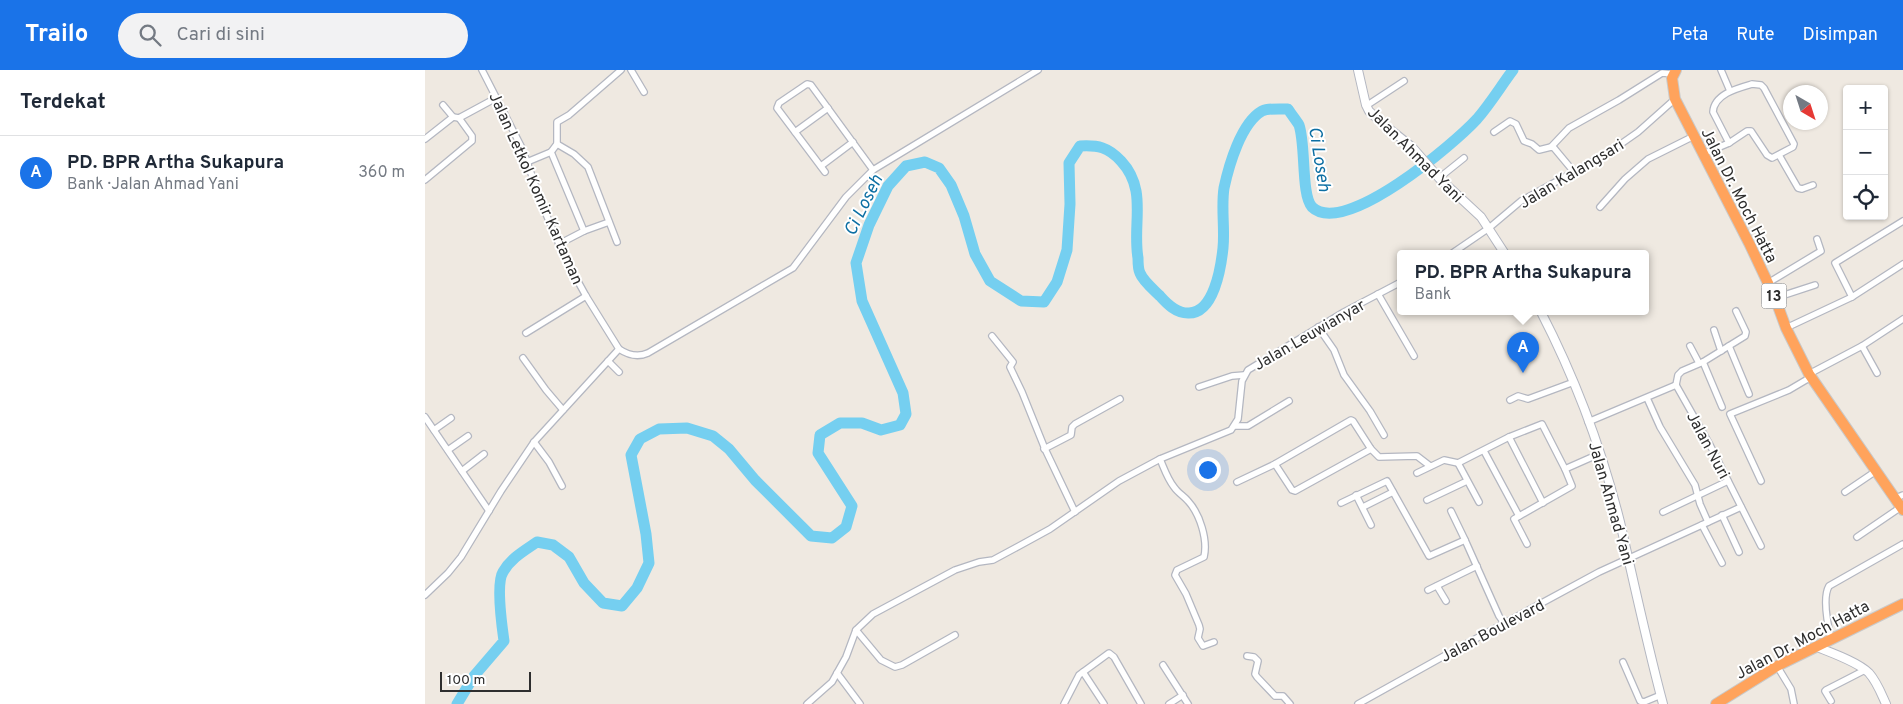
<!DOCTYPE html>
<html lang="id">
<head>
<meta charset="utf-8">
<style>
	:root { --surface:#fff; --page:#f2f2f3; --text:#1f2937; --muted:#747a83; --line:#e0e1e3; --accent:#1a73e8 }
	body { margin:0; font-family:Overpass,sans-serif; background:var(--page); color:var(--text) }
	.controls { position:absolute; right:15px; top:15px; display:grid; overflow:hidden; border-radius:5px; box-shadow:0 1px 4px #0004 }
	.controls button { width:45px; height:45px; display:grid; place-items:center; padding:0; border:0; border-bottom:1px solid var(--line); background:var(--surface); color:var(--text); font:25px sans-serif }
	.compass { position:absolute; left:1358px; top:15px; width:45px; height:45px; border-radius:50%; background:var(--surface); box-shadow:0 1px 4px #0004; rotate:141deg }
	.scale { position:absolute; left:15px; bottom:12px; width:91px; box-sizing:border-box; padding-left:5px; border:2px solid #2e2e2e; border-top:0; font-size:14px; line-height:18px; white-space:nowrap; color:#2e2e2e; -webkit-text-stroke:4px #fff; paint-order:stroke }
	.you { position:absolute; left:782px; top:399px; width:18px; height:18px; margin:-12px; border:4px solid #fff; border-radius:50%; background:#1a73e8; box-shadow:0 0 0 8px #1a73e833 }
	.badge { display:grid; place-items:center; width:32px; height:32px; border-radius:50%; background:var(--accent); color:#fff; font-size:16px; font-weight:700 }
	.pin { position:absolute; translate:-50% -41px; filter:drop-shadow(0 1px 2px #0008) }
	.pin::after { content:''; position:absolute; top:26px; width:18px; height:15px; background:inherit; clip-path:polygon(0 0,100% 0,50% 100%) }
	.popup { position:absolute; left:972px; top:180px; width:252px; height:65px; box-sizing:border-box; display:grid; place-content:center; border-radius:5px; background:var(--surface); filter:drop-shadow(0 1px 4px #0005); font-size:16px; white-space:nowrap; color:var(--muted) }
	.popup b { font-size:19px; color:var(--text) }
	.popup::after { content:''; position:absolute; left:50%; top:100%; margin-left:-10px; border:10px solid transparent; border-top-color:var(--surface) }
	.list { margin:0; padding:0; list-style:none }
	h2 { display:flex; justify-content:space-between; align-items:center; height:65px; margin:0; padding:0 20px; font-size:21px }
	h2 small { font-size:16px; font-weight:400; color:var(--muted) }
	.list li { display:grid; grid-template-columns:32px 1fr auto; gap:15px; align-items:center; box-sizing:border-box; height:75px; padding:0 20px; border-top:1px solid var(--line) }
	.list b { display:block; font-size:19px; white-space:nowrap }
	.list p { margin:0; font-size:16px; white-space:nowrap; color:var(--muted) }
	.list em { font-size:16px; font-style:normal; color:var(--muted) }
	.icon { flex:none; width:28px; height:28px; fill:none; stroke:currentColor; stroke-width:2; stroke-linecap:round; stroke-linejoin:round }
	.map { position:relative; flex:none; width:1478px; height:634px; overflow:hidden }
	header { display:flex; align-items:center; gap:30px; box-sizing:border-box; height:70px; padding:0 25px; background:var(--accent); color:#fff }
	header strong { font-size:24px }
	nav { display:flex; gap:28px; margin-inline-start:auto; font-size:18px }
	.search { width:350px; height:45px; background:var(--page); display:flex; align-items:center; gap:12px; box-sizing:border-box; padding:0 18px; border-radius:28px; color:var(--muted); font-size:19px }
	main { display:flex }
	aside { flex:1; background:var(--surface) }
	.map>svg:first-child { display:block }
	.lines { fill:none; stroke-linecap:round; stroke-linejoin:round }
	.river { stroke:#75cff0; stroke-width:11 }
	.street-casing { stroke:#b4b7c1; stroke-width:8 }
	.secondary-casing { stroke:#b4b7c1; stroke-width:10 }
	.highway-casing { stroke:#c9c9c9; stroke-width:12 }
	.street { stroke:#fff; stroke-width:5.5 }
	.secondary { stroke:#fff; stroke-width:8 }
	.highway { stroke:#ffa35c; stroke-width:10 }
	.labels { text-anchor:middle; stroke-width:4; stroke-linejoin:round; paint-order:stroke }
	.shield { fill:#fff; stroke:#6d6d6d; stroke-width:1 }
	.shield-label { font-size:15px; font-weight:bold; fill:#2e2e2e }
	.street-label { font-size:16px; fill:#2e2e2e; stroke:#fff }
	.water-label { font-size:18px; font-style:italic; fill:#0d6fa3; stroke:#fff }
</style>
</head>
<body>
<header>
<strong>Trailo</strong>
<div class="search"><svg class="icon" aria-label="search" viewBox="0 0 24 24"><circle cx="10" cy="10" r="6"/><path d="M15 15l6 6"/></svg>Cari di sini</div>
<nav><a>Peta</a><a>Rute</a><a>Disimpan</a></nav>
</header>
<main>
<aside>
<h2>Terdekat<small></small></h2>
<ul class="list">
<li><span class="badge">A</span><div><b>PD. BPR Artha Sukapura</b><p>Bank · Jalan Ahmad Yani</p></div><em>360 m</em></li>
</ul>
</aside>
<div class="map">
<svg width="1478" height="634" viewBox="0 0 1478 634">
	<rect width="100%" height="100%" fill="#efe9e1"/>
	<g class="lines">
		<path class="river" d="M32,634L49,606L79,571C77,557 71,513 78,502C86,488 99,481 112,472L128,475L144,487L159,513L178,533L197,536L212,518L224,493L221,464L206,385L215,369L234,359L262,358L288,366L304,379L330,410L386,466L407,468L421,457L427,436L393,383L395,365L415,353H437L456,360L475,355L481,344L478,323L437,231L431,193L444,155L463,116L481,96L500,92L514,98L526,115L539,146L550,184L565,211L596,231L619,232L632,212L642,180L645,134L644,93L655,76C673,75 683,77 696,91C723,120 707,153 713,188C713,193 713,199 715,203C718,211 729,220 735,226C742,234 751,243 763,243C789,244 796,197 798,178C800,159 796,137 799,118C804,95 816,53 837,41C844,38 855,39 863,39C866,44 871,50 874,55C881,75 876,125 887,137C919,168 1030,73 1052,49C1065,34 1076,16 1088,0"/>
		<defs>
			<g id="street">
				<path d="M57,0L97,78L118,137L140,188L161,226L194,279C203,285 212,288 223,283L368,198L421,127L448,100L613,0"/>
				<polyline points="206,0 219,22"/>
				<polyline points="1296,0 1305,21"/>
				<path d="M1327,14L1336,15L1339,18L1369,74L1368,77L1347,88L1342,85L1326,61H1322L1304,73L1288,42C1289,24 1313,18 1327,14Z"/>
				<polyline points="18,35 28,47 34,48 71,28"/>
				<polyline points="941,36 979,11"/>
				<polyline points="370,62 403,38"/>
				<polyline points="1069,62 1085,51 1091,54 1099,71 1107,74 1114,80 1126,77 1144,58 1194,30 1237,3 1248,4"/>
				<polyline points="0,69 28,47"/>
				<polyline points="132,74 149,84 163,97 192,172"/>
				<polyline points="1126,77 1129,78 1149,102"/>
				<polyline points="126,82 159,161"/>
				<polyline points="1278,84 1304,73"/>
				<polyline points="1354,85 1373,118 1377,119 1388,115"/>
				<polyline points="102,92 126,82 132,74 132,52 144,45 196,0"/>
				<polyline points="396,96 428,72"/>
				<polyline points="400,102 352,38 354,33 382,14 386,15 448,100"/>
				<polyline points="1014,108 1039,88"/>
				<polyline points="0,110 47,71 47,66 34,48"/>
				<polyline points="1175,137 1200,109 1223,89 1269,66"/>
				<polyline points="134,174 159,161 184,152"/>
				<polyline points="1026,184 1064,158 1096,131 1183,83 1213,62 1250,29"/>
				<polyline points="1343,213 1396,181 1392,169"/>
				<polyline points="953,224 989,286"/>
				<polyline points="1427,227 1410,193 1478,151"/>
				<polyline points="1350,228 1390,215"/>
				<polyline points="893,257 909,280 919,305 945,341 959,365"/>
				<polyline points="1361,258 1427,227 1478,194"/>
				<polyline points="1289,260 1296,281"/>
				<polyline points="101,263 161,226"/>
				<polyline points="567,266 588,292 585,297 597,322 620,379 650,442"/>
				<polyline points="1265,276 1274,293"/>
				<polyline points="1304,276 1324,324"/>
				<polyline points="1437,276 1478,249"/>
				<polyline points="98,288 121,320 138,340"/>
				<polyline points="183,291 194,302"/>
				<polyline points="1278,292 1297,337"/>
				<polyline points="1384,304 1437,276 1452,303"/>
				<polyline points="1251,315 1285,375 1336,476"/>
				<polyline points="1251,315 1253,305 1257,301 1278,292 1320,266 1321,262 1311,241"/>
				<polyline points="774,317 807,306 819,305"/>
				<polyline points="1222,328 1235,357 1270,415 1275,434 1283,452"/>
				<polyline points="1085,330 1093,326 1103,329 1149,312"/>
				<polyline points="0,347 64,441"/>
				<polyline points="1163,352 1251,315"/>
				<polyline points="810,356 823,356 864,331"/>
				<polyline points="9,360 26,348"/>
				<polyline points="1084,367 1118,433"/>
				<polyline points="109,372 124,392 137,416"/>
				<polyline points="619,379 646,365 647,357 650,354 695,329"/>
				<polyline points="23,380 43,366"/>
				<polyline points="1059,381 1094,446"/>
				<path d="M735,389C739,398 742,408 749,417C753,423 759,426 763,431C775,444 783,470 779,487L752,500L750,505L761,524L774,555L775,559L773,568L778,576L789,572"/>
				<polyline points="850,394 867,420 870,421 946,379"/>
				<polyline points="1140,399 1174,384"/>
				<polyline points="37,401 59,384"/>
				<polyline points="992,403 1019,390 1033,393"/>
				<polyline points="1336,411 1305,344 1364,320 1386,307"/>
				<polyline points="812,412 850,394 926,350 928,351 946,379 954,387 992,386 1005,396"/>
				<polyline points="1420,422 1451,401"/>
				<polyline points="931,425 946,455"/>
				<polyline points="1471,428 1478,425"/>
				<polyline points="1002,430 1042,411"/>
				<polyline points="1054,432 1033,393 1084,367 1117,354 1140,399 1147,416 1089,449 1102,474"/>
				<polyline points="916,433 962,411 1004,486 1040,470 1074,546 1079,553"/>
				<polyline points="938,437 968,422"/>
				<polyline points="1026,441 1040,470"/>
				<polyline points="1238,442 1303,411"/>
				<polyline points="1297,445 1314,482"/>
				<polyline points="1277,455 1297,493"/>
				<polyline points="1432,467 1476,437"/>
				<polyline points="1012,516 1021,531"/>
				<polyline points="1003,520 1052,496"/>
				<polyline points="0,525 23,503 36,487 76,421 109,372 194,279"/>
				<polyline points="431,560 456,590 470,597 477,595 530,565"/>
				<path d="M1406,569C1403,556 1397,528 1404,516L1478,474"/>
				<polyline points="822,586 829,587 833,591 830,604 832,607 850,626 858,626 865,634"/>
				<polyline points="1198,592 1215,631 1219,632 1236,625"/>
				<polyline points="738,595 763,634"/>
				<polyline points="1352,596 1366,619 1369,634"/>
				<polyline points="658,602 679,634"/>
				<polyline points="412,603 435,634"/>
				<polyline points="1406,631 1400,621 1401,620 1440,600"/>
				<polyline points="382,634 407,612 421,587 431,560 448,544 530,500 554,492 568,490 594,476 625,459 694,411 735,389 806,360 813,349 817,311 823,300 919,242 976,212"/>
				<polyline points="639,634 654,605 684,583 689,587 716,634"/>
				<polyline points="744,634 758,625"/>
				<polyline points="933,634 1028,581 1174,502 1316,437"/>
			</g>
			<g id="secondary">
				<polyline points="933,0 941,35 944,41 957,53 987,77 1014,108 1056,147 1080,184"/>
				<path d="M1116,242C1150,308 1177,380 1195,452C1209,513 1222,574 1238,634"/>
				<path d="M1392,577C1407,583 1433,592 1444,603C1452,612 1456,623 1461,634"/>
			</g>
			<g id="highway">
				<polyline points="1251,0 1247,8 1250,29 1325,175 1350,228 1361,258 1384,304 1478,440"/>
				<polyline points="1291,634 1352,596 1478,534"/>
			</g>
		</defs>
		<use href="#street" class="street-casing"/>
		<use href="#secondary" class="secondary-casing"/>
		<use href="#highway" class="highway-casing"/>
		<use href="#street" class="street"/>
		<use href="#secondary" class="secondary"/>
		<use href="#highway" class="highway"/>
	</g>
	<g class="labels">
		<rect class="shield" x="1336.5" y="213.5" width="25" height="25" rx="4"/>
		<g class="shield-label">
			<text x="1349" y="231">13</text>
		</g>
		<g class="street-label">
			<text transform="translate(991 84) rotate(45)" y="6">Jalan Ahmad Yani</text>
			<text transform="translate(1146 103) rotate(-31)" y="6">Jalan Kalangsari</text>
			<text transform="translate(112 118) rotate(66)" y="6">Jalan Letkol Komir Kartaman</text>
			<text transform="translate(1315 125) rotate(63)" y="6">Jalan Dr. Moch Hatta</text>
			<text transform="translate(884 264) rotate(-30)" y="6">Jalan Leuwianyar</text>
			<text transform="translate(1284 375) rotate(62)" y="6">Jalan Nuri</text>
			<text transform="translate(1187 433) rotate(74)" y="6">Jalan Ahmad Yani</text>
			<text transform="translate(1067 560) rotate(-28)" y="6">Jalan Boulevard</text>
			<text transform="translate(1377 569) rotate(-28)" y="6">Jalan Dr. Moch Hatta</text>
		</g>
		<g class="water-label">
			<text transform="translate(895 89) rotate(81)" y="6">Ci Loseh</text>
			<text transform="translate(438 135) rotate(-64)" y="6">Ci Loseh</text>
		</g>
	</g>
</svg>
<div class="controls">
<button>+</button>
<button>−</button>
<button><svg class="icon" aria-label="locate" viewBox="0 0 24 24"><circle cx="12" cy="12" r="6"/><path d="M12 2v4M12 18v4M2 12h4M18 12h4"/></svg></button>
</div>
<svg class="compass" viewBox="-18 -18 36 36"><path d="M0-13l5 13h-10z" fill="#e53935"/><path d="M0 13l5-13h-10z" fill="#747a83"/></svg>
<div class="scale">100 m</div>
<div class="you"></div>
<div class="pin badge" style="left:1098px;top:303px">A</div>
<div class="popup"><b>PD. BPR Artha Sukapura</b>Bank</div>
</div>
</main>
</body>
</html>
